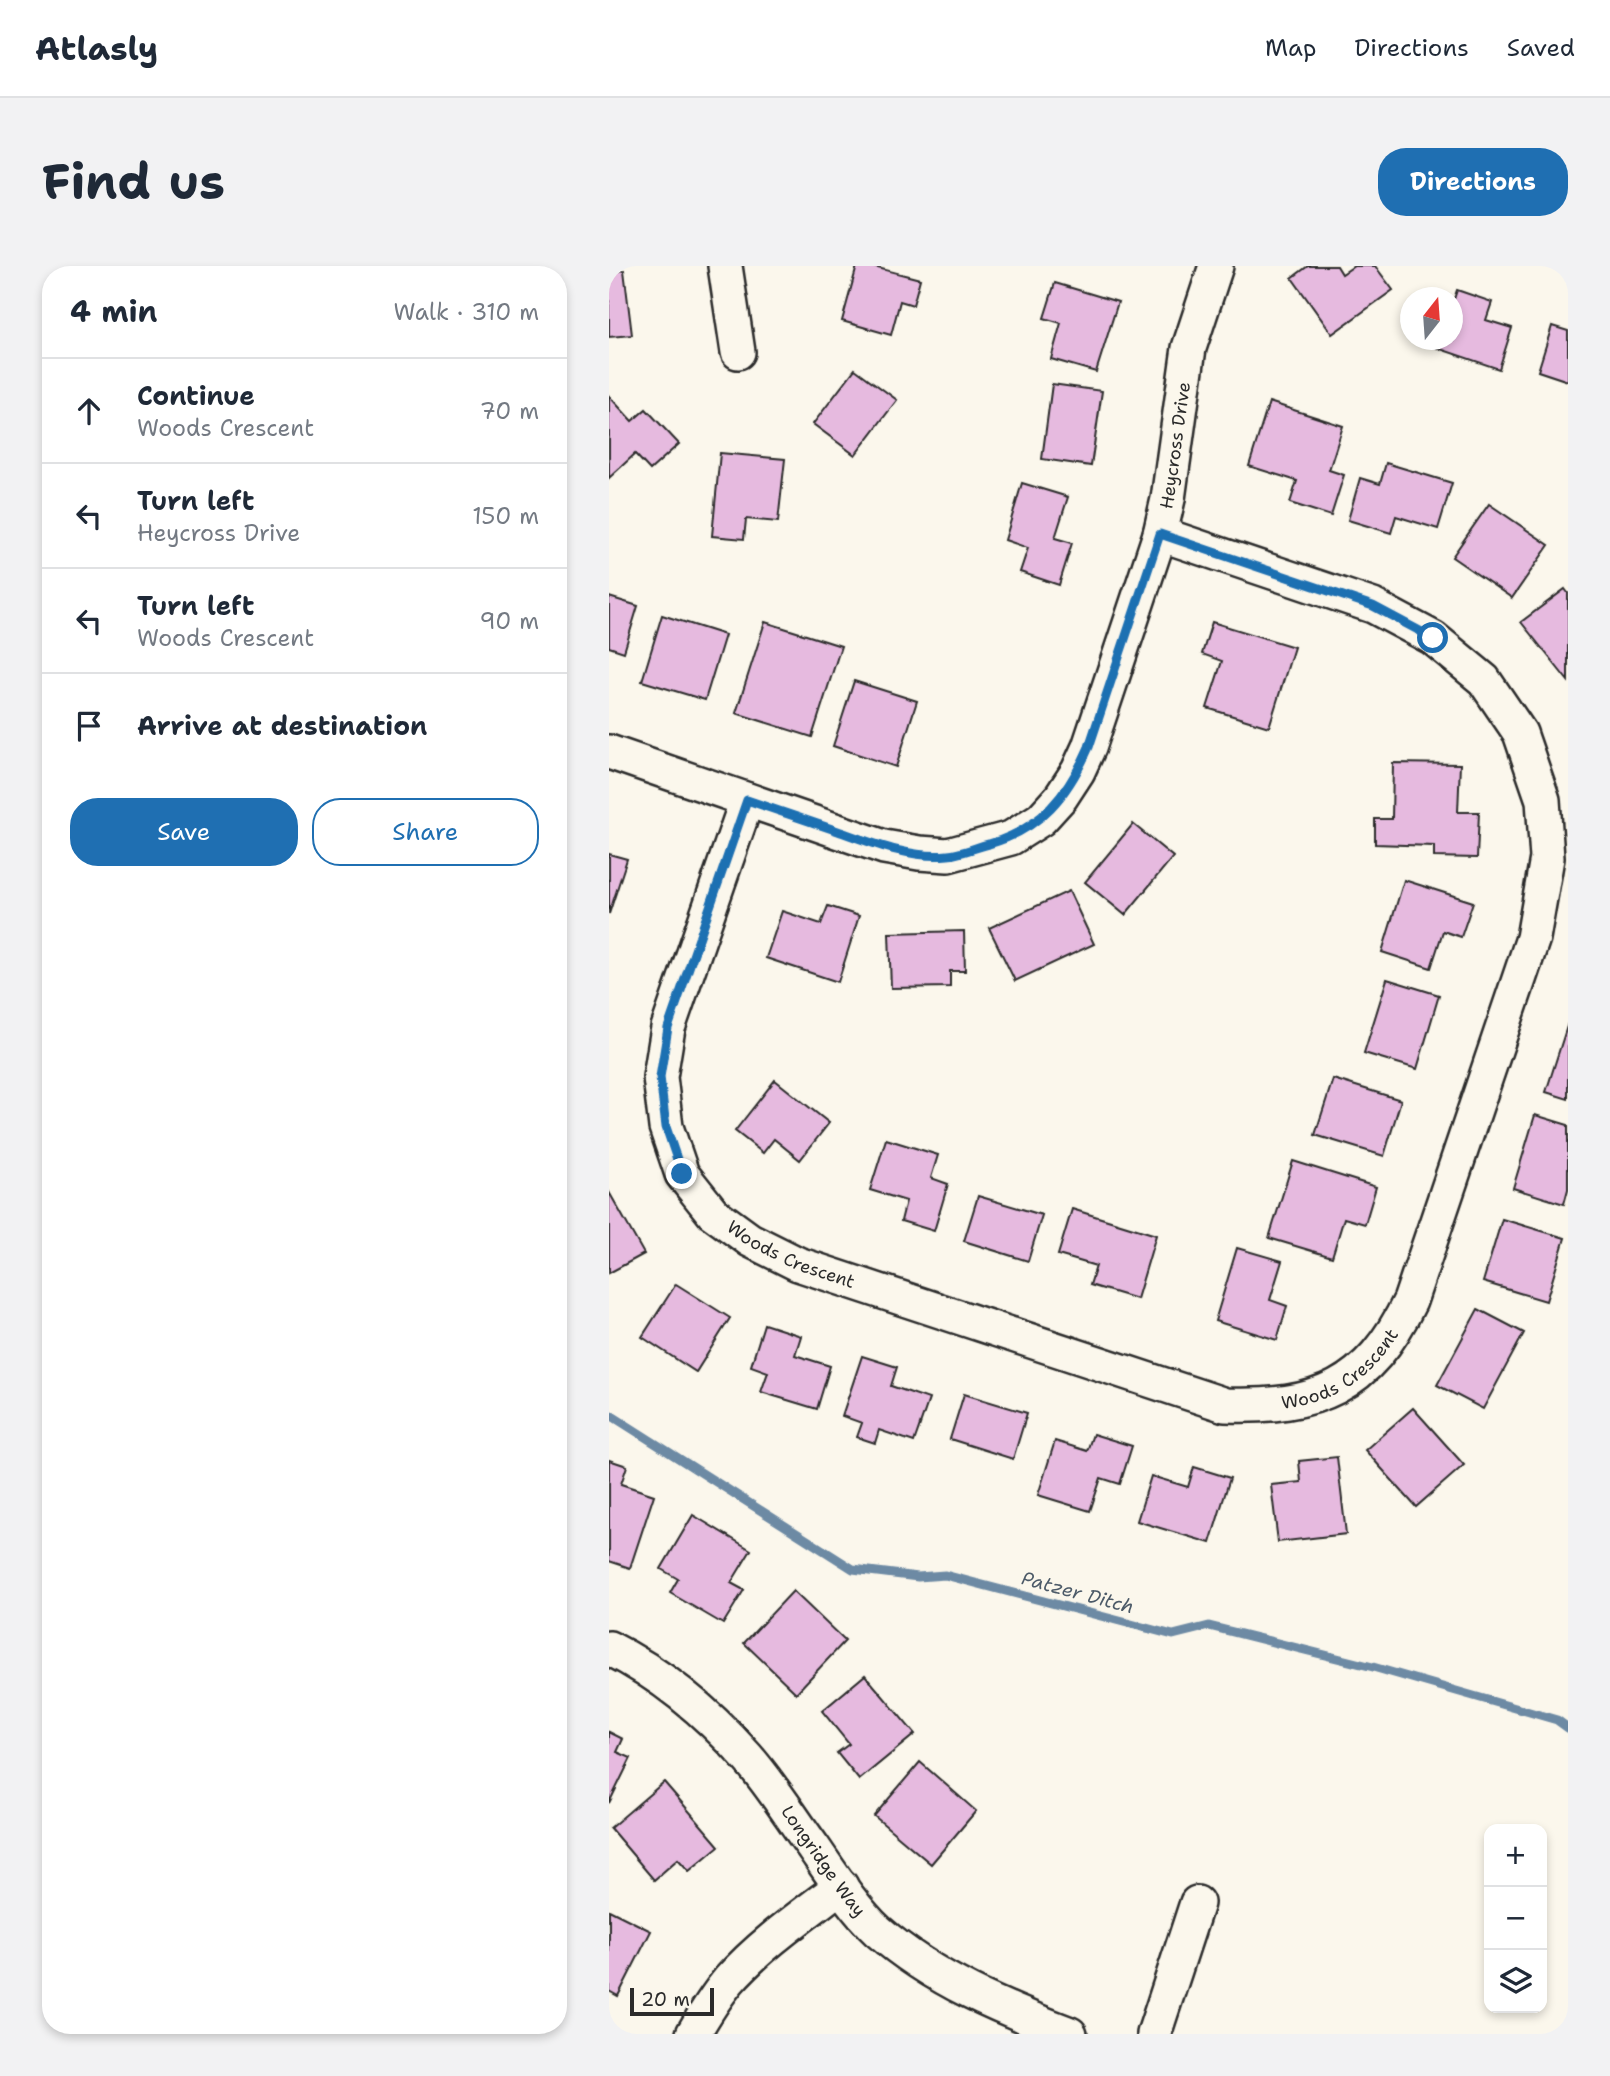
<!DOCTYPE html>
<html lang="en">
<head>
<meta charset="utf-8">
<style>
	:root { --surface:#fff; --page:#f2f2f3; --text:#1f2937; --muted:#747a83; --line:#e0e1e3; --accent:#1f6fb2 }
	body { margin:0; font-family:"Shantell Sans",sans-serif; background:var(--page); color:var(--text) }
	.controls { position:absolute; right:21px; bottom:21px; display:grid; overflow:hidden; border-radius:14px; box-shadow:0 4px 10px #0003 }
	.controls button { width:63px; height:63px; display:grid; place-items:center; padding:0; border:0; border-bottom:2px solid var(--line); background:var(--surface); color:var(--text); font:35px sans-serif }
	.compass { position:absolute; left:791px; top:21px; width:63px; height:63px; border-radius:50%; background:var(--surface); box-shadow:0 4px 10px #0003; rotate:17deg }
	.scale { position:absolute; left:21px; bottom:18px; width:84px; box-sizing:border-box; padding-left:7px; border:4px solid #2b2b2b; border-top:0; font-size:19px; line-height:24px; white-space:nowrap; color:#2b2b2b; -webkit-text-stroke:5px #fbf7ec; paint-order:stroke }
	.stop { position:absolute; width:21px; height:21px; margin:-16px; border:5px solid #1f6fb2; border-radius:50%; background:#fff }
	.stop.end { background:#1f6fb2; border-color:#fff; box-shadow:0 2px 7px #0008 }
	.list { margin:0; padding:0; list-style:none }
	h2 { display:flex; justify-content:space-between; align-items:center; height:91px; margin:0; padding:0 28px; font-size:30px }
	h2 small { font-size:23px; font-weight:400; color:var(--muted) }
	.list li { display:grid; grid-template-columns:46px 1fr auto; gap:21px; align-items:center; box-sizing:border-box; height:105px; padding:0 28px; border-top:2px solid var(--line) }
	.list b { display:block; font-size:26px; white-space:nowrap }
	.list p { margin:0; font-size:23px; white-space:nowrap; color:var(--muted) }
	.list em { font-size:23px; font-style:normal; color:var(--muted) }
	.actions { display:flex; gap:14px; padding:21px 28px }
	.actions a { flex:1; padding:16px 0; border:2px solid var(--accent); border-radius:28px; text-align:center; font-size:24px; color:var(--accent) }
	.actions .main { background:var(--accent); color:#fff }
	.icon { flex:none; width:38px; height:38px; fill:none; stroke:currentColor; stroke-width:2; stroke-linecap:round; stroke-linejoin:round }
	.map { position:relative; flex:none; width:959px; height:1768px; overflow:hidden; border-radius:28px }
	header { display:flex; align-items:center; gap:42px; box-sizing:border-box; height:98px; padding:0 35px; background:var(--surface); border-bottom:2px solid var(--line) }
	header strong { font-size:33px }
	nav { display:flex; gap:38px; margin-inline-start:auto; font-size:24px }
	.intro { display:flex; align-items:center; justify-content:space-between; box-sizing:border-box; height:168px; padding:0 42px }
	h1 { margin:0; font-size:49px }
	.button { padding:18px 32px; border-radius:28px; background:var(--accent); color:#fff; font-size:24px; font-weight:700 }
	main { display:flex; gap:42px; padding:0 42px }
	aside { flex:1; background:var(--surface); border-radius:28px; box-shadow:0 4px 10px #0003 }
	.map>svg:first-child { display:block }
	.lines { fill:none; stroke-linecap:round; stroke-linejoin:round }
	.stream { stroke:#6d8aa4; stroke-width:9 }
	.building { fill:#e6badf; stroke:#2b2b2b; stroke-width:2 }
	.minor-casing { stroke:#2b2b2b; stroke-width:38 }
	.minor { stroke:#fbf7ec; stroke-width:33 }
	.route { stroke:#1f6fb2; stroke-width:9 }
	.labels { text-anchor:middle; stroke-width:6; stroke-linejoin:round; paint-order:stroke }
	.street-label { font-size:18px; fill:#2b2b2b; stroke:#fbf7ec }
	.water-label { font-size:19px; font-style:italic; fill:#4c5a68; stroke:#fbf7ec }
</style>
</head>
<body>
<header>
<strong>Atlasly</strong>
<nav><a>Map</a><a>Directions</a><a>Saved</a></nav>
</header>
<div class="intro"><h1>Find us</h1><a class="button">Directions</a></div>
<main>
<aside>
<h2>4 min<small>Walk · 310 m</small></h2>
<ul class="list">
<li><svg class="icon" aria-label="ahead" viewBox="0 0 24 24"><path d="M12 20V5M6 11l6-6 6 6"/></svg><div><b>Continue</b><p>Woods Crescent</p></div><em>70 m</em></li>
<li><svg class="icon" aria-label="left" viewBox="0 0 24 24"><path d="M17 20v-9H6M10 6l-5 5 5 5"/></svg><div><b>Turn left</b><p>Heycross Drive</p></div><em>150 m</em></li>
<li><svg class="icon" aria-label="left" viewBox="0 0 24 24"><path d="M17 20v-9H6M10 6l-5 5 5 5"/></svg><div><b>Turn left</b><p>Woods Crescent</p></div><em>90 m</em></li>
<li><svg class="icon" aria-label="arrive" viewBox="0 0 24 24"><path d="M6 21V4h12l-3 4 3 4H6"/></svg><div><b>Arrive at destination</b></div></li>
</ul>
<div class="actions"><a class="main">Save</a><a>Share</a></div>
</aside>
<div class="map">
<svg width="959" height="1768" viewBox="0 0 959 1768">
	<rect width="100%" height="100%" fill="#fbf7ec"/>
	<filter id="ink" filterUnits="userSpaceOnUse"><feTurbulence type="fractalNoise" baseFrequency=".0143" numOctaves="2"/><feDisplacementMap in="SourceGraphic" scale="14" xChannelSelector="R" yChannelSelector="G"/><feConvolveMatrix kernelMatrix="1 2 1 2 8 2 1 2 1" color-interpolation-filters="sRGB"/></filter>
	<g filter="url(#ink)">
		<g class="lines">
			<polyline class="stream" points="0,1148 244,1303 309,1311 336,1309 564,1369 600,1360 764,1401 948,1454 959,1462"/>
		</g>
		<g class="building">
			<polygon points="248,0 261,0 311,13 304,39 291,35 282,69 233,55"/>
			<polygon points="699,0 728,0 733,8 745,0 766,0 784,24 723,68 683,12"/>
			<polygon points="15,4 23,69 0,71 0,6"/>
			<polygon points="446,17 509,36 487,106 442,93 452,57 435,52"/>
			<polygon points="848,24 883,36 877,54 903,62 890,103 828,82 831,74 844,74 844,36"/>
			<polygon points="943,60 959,65 959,115 929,105"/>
			<polygon points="246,103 288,134 246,189 204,158"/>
			<polygon points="443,118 493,125 482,200 433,193"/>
			<polygon points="0,130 23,155 37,143 70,178 41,204 26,188 0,212"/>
			<polygon points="660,136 734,160 720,204 735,209 722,250 681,237 688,215 640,200"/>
			<polygon points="111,187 176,193 169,256 137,253 135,273 103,270"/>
			<polygon points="777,197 843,217 829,263 787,250 782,267 739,254 751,212 771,218"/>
			<polygon points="413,217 459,231 446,272 463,277 450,319 411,306 419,282 396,274"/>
			<polygon points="880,238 940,279 903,332 843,291"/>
			<polygon points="956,323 959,327 959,415 912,356"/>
			<polygon points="0,331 29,340 15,386 0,381"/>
			<polygon points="53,349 116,369 96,434 33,415"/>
			<polygon points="156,356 232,380 203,471 127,447"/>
			<polygon points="603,356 685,381 660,461 598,442 613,395 593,388"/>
			<polygon points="245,415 308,435 287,501 224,480"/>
			<polygon points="784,497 851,498 849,546 870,546 868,592 825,591 825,580 766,578 766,553 783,553"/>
			<polygon points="524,558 564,591 516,649 476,616"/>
			<polygon points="0,588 18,593 0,648"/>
			<polygon points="795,614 864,636 852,671 834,665 822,702 773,686"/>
			<polygon points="460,625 485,678 406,715 380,662"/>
			<polygon points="219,640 250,650 229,716 157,692 173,645 212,658"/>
			<polygon points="355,665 356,705 341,705 341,721 282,722 280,667"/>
			<polygon points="778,713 830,729 808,803 755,787"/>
			<polygon points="959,757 959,833 937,826"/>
			<polygon points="724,813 792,834 775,890 706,869"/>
			<polygon points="166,814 220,857 191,894 165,873 154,887 126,865"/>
			<polygon points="926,849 959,859 959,923 955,938 904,922"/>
			<polygon points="277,873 329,889 322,912 339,918 325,965 292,955 297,935 261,924"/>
			<polygon points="684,895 767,921 756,958 735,952 723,991 660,972"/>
			<polygon points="0,926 35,988 0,1007"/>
			<polygon points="369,930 433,949 419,995 355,975"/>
			<polygon points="463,943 547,969 528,1033 481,1019 487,1000 449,989"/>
			<polygon points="893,953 956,972 937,1035 874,1016"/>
			<polygon points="628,982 673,995 661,1034 678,1040 668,1074 606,1055"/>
			<polygon points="67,1018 121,1052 87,1106 33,1071"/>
			<polygon points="869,1043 915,1067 874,1143 828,1119"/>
			<polygon points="155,1058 192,1070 186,1089 221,1100 208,1143 152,1126 159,1106 142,1100"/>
			<polygon points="253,1090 288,1101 282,1120 320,1133 305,1176 270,1164 266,1177 248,1171 253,1157 233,1150"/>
			<polygon points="355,1128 418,1147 404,1193 341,1173"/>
			<polygon points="804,1142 855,1199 807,1241 756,1184"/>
			<polygon points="484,1168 523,1180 511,1218 492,1212 481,1245 429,1229 446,1175 478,1185"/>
			<polygon points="728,1191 737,1268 669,1276 662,1219 692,1216 690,1195"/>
			<polygon points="0,1194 18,1200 12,1218 45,1229 21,1302 0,1295"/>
			<polygon points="585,1201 621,1212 601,1277 528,1255 542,1210 579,1221"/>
			<polygon points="84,1249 142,1284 122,1317 135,1324 114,1358 61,1327 69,1313 52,1303"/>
			<polygon points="184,1325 236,1375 187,1427 135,1377"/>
			<polygon points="256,1409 306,1468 250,1514 228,1487 240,1478 213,1445"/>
			<polygon points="0,1466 14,1473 8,1486 22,1492 0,1537"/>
			<polygon points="311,1496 367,1545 322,1598 265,1550"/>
			<polygon points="55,1516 110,1580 80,1605 69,1593 45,1614 1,1562"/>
			<polygon points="0,1644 42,1665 9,1730 0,1725"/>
		</g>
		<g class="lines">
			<defs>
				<g id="minor">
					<polyline points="116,0 129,86"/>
					<path id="s1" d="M0,486L275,581L310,587L339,589L402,572L432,553L452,531L469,505L480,481L551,268L559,233L580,82L607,0"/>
					<path id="s2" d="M138,534L59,762L51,811L57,861L73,908L104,947L141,974L189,998L616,1139C709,1142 759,1122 801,1035L924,672L938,592L934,534L911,467L875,414L824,372L764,340L551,268"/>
					<path id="s3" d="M0,1382C52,1408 100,1448 138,1491C162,1518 182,1551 204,1581C222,1607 246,1644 269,1665C325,1714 393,1742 461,1768"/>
					<path d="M84,1768C95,1749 106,1731 120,1714C152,1678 194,1649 232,1620"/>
					<polyline points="545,1768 588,1637"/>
				</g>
			</defs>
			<use href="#minor" class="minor-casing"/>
			<use href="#minor" class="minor"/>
		</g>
	</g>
	<g class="lines" filter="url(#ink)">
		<path class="route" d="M73,908L57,861L51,811L59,762L138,534C168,544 199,555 229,565C263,577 302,593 339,589C352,588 367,581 380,578C432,563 459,529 480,481L551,268L764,340L824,372"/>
	</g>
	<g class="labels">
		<g class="street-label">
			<text dy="6" stroke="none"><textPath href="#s1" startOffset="858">Heycross Drive</textPath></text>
			<text dy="6" stroke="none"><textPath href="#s2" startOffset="530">Woods Crescent</textPath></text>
			<text dy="6" stroke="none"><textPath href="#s2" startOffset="1116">Woods Crescent</textPath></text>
			<text dy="6" stroke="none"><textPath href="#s3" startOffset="306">Longridge Way</textPath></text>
		</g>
		<g class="water-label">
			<text transform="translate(469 1326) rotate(15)" y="7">Patzer Ditch</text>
		</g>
	</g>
</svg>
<div class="controls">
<button>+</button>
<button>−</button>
<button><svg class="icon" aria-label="layers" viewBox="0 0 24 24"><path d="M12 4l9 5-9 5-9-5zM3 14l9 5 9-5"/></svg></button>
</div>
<svg class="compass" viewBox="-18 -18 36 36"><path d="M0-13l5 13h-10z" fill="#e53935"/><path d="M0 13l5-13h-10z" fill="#747a83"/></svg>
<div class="scale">20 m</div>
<div class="stop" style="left:824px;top:372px"></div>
<div class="stop end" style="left:73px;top:908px"></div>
</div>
</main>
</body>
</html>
